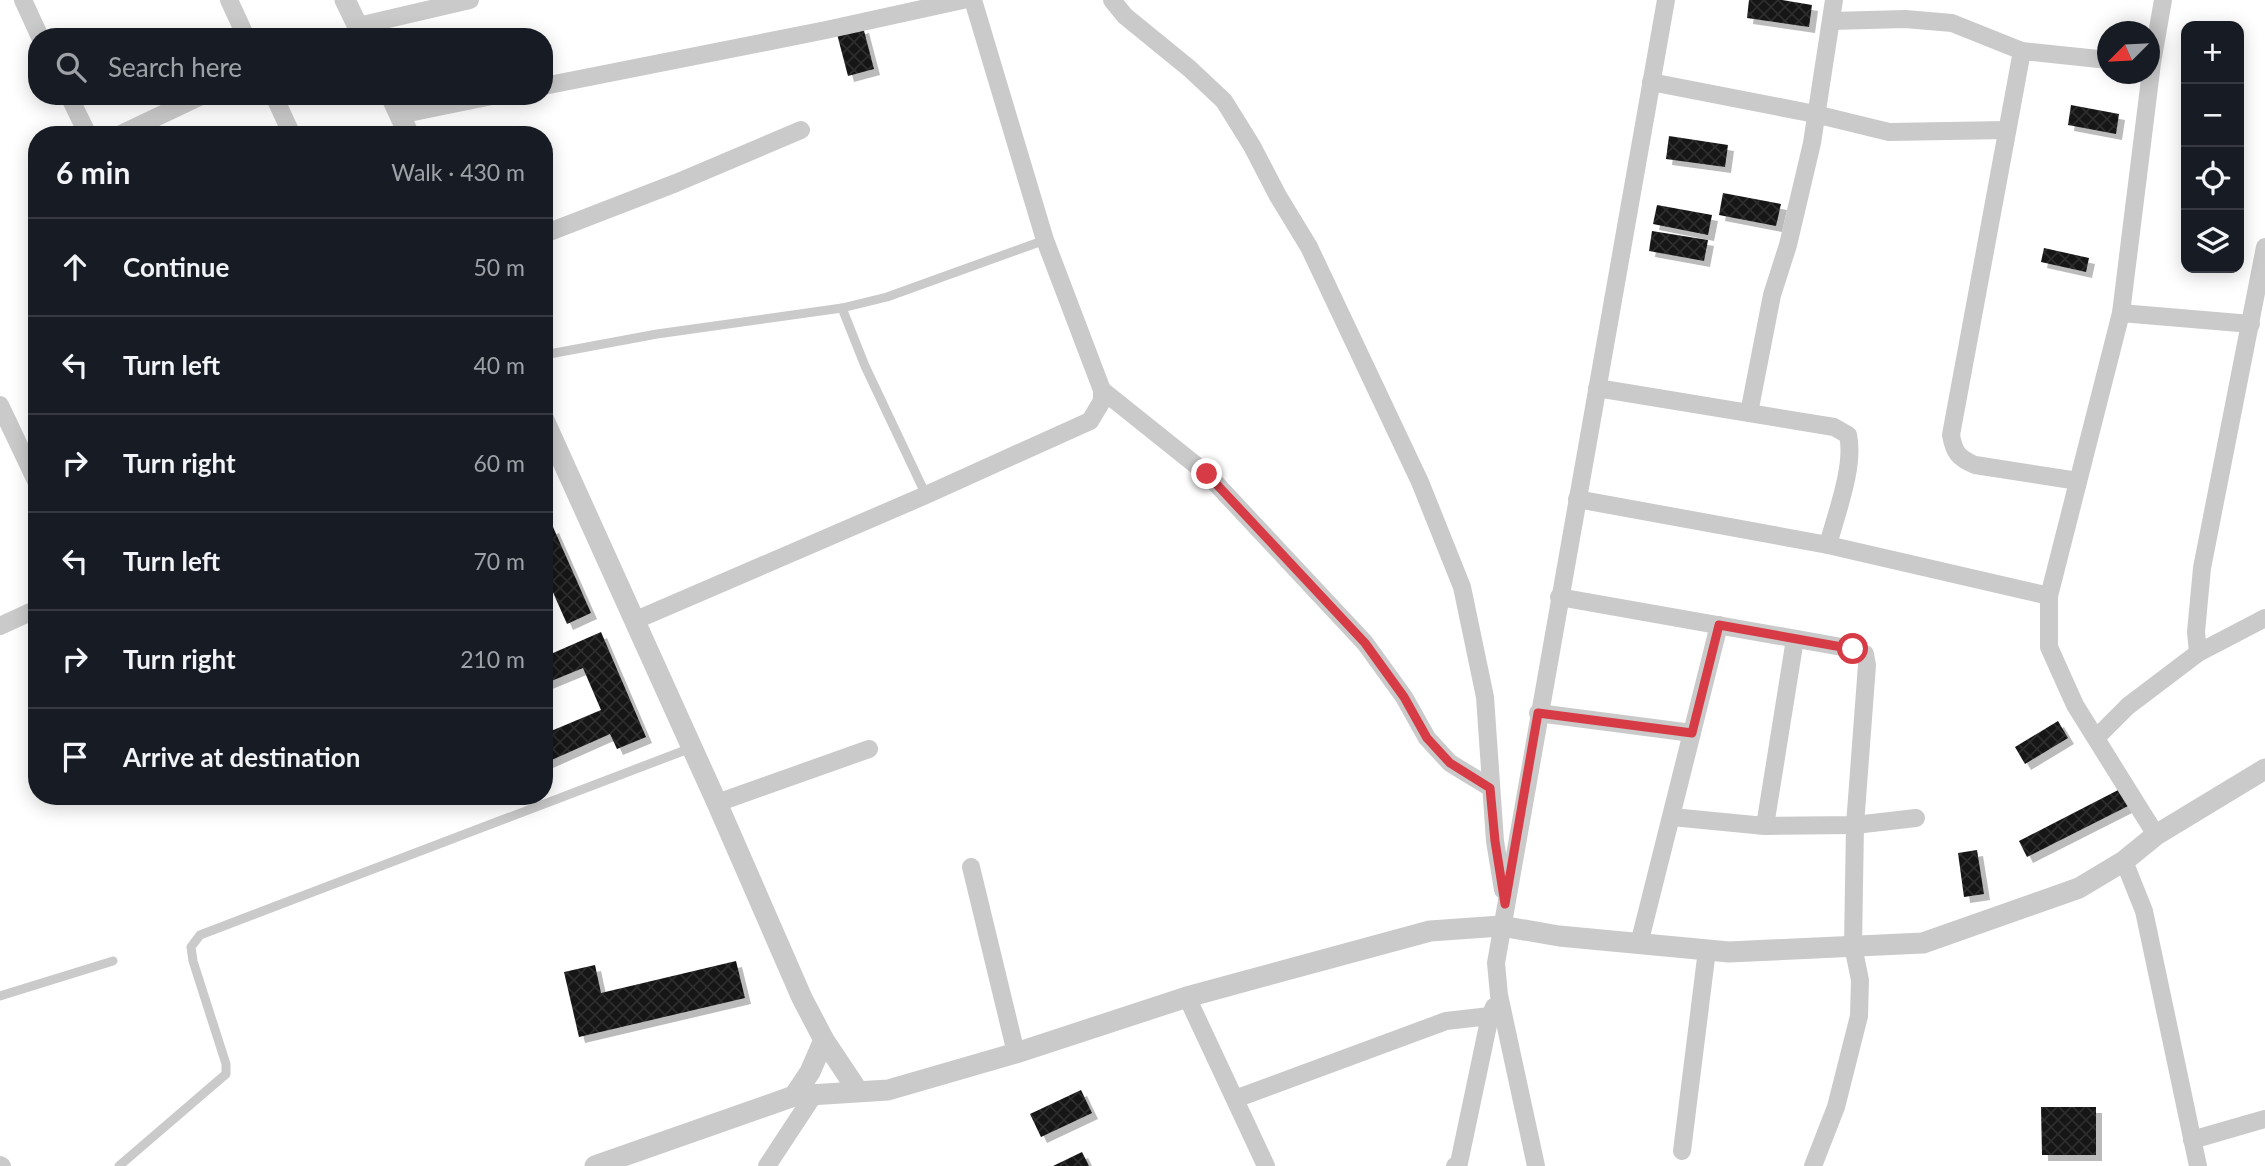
<!DOCTYPE html>
<html lang="en">
<head>
<meta charset="utf-8">
<style>
	:root { --surface:#171b24; --page:#20242c; --text:#f1f3f6; --muted:#9ea1a6; --line:#363941 }
	body { margin:0; font-family:Lato,sans-serif; background:var(--page); color:var(--text) }
	.controls { position:absolute; right:21px; top:21px; display:grid; overflow:hidden; border-radius:14px; box-shadow:0 4px 18px #0003 }
	.controls button { width:63px; height:63px; display:grid; place-items:center; padding:0; border:0; border-bottom:2px solid var(--line); background:var(--surface); color:var(--text); font:35px sans-serif }
	.compass { position:absolute; left:2097px; top:21px; width:63px; height:63px; border-radius:50%; background:var(--surface); box-shadow:0 4px 18px #0003; rotate:246deg }
	.stop { position:absolute; width:21px; height:21px; margin:-16px; border:5px solid #d73c46; border-radius:50%; background:#fff }
	.stop.end { background:#d73c46; border-color:#fff; box-shadow:0 2px 7px #0008 }
	.list { margin:0; padding:0; list-style:none }
	h2 { display:flex; justify-content:space-between; align-items:center; height:91px; margin:0; padding:0 28px; font-size:30px }
	h2 small { font-size:23px; font-weight:400; color:var(--muted) }
	.list li { display:grid; grid-template-columns:46px 1fr auto; gap:21px; align-items:center; box-sizing:border-box; height:98px; padding:0 28px; border-top:2px solid var(--line) }
	.list b { display:block; font-size:26px; white-space:nowrap }
	.list em { font-size:23px; font-style:normal; color:var(--muted) }
	.icon { flex:none; width:38px; height:38px; fill:none; stroke:currentColor; stroke-width:2; stroke-linecap:round; stroke-linejoin:round }
	.map { position:relative; flex:none; width:2265px; height:1166px; overflow:hidden }
	.search { position:absolute; background:var(--surface); box-shadow:0 4px 18px #0003; left:28px; top:28px; width:525px; height:77px; display:flex; align-items:center; gap:18px; box-sizing:border-box; padding:0 24px; border-radius:28px; color:var(--muted); font-size:26px }
	.panel { position:absolute; background:var(--surface); box-shadow:0 4px 18px #0003; left:28px; top:126px; width:525px; height:679px; border-radius:28px }
	.map>svg:first-child { display:block }
	.building { fill:url(#building-cross-hatch); filter:url(#shadow) }
	.lines { fill:none; stroke-linecap:round; stroke-linejoin:round }
	.service { stroke:#cacaca; stroke-width:9 }
	.minor { stroke:#cacaca; stroke-width:18 }
	.tertiary { stroke:#cacaca; stroke-width:21 }
	.route { stroke:#d73c46; stroke-width:9 }
</style>
</head>
<body>
<div class="map">
<svg width="2265" height="1166" viewBox="0 0 2265 1166">
	<defs>
		<pattern id="building-cross-hatch" width="8" height="8" patternUnits="userSpaceOnUse" patternTransform="scale(1.75)"><rect width="8" height="8" fill="#141414"/><path d="M0 0l8 8M0 8l8-8" fill="none" stroke="#2e2e2e"/></pattern>
		<filter id="shadow"><feDropShadow dx="6" dy="6" stdDeviation="0" flood-color="#0004"/></filter>
	</defs>
	<rect width="100%" height="100%" fill="#fff"/>
	<g class="building">
		<polygon points="1749,0 1782,0 1812,5 1809,27 1747,18"/>
		<polygon points="863,27 874,69 848,76 837,34"/>
		<polygon points="2071,105 2119,114 2116,134 2068,125"/>
		<polygon points="1669,136 1728,145 1725,167 1666,159"/>
		<polygon points="1723,193 1781,204 1776,226 1719,215"/>
		<polygon points="1657,205 1712,215 1708,235 1653,224"/>
		<polygon points="1652,231 1708,240 1704,261 1649,251"/>
		<polygon points="2044,248 2089,258 2086,272 2041,262"/>
		<polygon points="553,527 591,613 567,624 544,572 544,531"/>
		<polygon points="601,632 646,737 617,749 610,734 547,762 544,756 544,734 601,710 583,668 544,684 544,657"/>
		<polygon points="2058,721 2068,738 2025,764 2015,747"/>
		<polygon points="2124,787 2132,804 2027,857 2019,841"/>
		<polygon points="1977,850 1984,894 1964,897 1958,853"/>
		<polygon points="736,961 745,998 579,1037 564,972 595,965 601,993"/>
		<polygon points="1081,1090 1092,1113 1041,1137 1030,1114"/>
		<polygon points="2041,1107 2096,1107 2096,1155 2042,1155"/>
		<polygon points="1082,1152 1089,1166 1053,1166"/>
	</g>
	<g class="lines">
		<g class="service">
			<polyline points="842,308 865,366 926,495"/>
			<polyline points="544,355 657,334 842,308 887,297 1045,240"/>
			<polyline points="0,996 113,961"/>
			<polyline points="119,1166 226,1074 226,1064 193,961 191,947 200,935 691,748"/>
		</g>
		<g class="minor">
			<polyline points="23,0 40,37"/>
			<polyline points="229,0 246,37"/>
			<polyline points="1112,0 1125,16 1190,69 1224,101 1252,146 1278,196 1309,247 1420,482 1462,587 1485,697 1495,841 1503,890"/>
			<polyline points="1831,21 1905,19 1952,23 2022,51 2108,60"/>
			<polyline points="358,26 470,0"/>
			<path d="M2022,51L1951,435C1954,452 1958,458 1975,465L2078,481"/>
			<polyline points="1651,82 1815,114 1889,132 2007,130"/>
			<polyline points="544,86 826,30 963,0"/>
			<polyline points="69,96 88,135"/>
			<polyline points="274,96 292,135"/>
			<polyline points="399,115 492,96"/>
			<polyline points="119,135 201,96"/>
			<polyline points="544,234 676,183 801,130"/>
			<polyline points="2121,313 2251,324"/>
			<path d="M1597,388L1834,427L1848,435C1855,466 1836,514 1828,545"/>
			<polyline points="1102,390 1207,474 1365,643 1404,697 1427,738 1450,763 1491,788"/>
			<polyline points="0,405 37,483"/>
			<polyline points="1749,413 1772,295 1788,245 1812,143 1834,0"/>
			<polyline points="1577,499 1828,545 2049,596"/>
			<polyline points="1559,597 1853,649 1865,654 1867,665 1855,825 1853,946 1860,980 1859,1016 1836,1107 1813,1166"/>
			<polyline points="636,620 926,495 1090,421 1102,401 1102,390 1045,240 973,0"/>
			<polyline points="0,626 37,609"/>
			<polyline points="2198,653 2196,632 2202,568 2265,247"/>
			<polyline points="1538,713 1692,733"/>
			<polyline points="2097,737 2128,706 2198,653 2265,618"/>
			<polyline points="717,803 869,749"/>
			<polyline points="1672,817 1765,826 1855,825 1916,818"/>
			<polyline points="1765,826 1795,639"/>
			<polyline points="2156,835 2075,705 2049,647 2049,596 2121,313 2152,63 2163,0"/>
			<polyline points="2124,861 2144,911 2198,1166"/>
			<polyline points="971,867 1016,1053"/>
			<polyline points="1639,944 1719,625"/>
			<polyline points="1187,997 1266,1166"/>
			<polyline points="1235,1099 1446,1021 1490,1016"/>
			<polyline points="2192,1140 2265,1119"/>
			<polyline points="1682,1151 1707,950"/>
			<polyline points="0,1165 2,1166"/>
			<polyline points="767,1166 815,1093"/>
			<polyline points="1455,1166 1459,1163 1490,1016 1494,1007"/>
			<polyline points="1536,1166 1499,995 1496,963 1666,0"/>
		</g>
		<g class="tertiary">
			<polyline points="345,0 363,37"/>
			<polyline points="391,96 409,135"/>
			<polyline points="544,420 717,803 802,998 824,1040 858,1091"/>
			<polyline points="794,1096 810,1072 824,1040"/>
			<polyline points="595,1166 794,1096 888,1090 1016,1053 1187,997 1430,931 1501,926 1559,936 1729,952 1923,943 2079,888 2124,861 2156,835 2265,769"/>
		</g>
	</g>
	<g class="lines">
		<polyline class="route" points="1207,474 1365,643 1404,697 1427,738 1450,763 1490,788 1495,841 1505,904 1538,713 1692,733 1719,625 1853,649"/>
	</g>
</svg>
<div class="controls">
<button>+</button>
<button>−</button>
<button><svg class="icon" aria-label="locate" viewBox="0 0 24 24"><circle cx="12" cy="12" r="6"/><path d="M12 2v4M12 18v4M2 12h4M18 12h4"/></svg></button>
<button><svg class="icon" aria-label="layers" viewBox="0 0 24 24"><path d="M12 4l9 5-9 5-9-5zM3 14l9 5 9-5"/></svg></button>
</div>
<svg class="compass" viewBox="-18 -18 36 36"><path d="M0-13l5 13h-10z" fill="#e53935"/><path d="M0 13l5-13h-10z" fill="#9ea1a6"/></svg>
<div class="stop" style="left:1853px;top:649px"></div>
<div class="stop end" style="left:1207px;top:474px"></div>
<div class="search"><svg class="icon" aria-label="search" viewBox="0 0 24 24"><circle cx="10" cy="10" r="6"/><path d="M15 15l6 6"/></svg>Search here</div>
<section class="panel">
<h2>6 min<small>Walk · 430 m</small></h2>
<ul class="list">
<li><svg class="icon" aria-label="ahead" viewBox="0 0 24 24"><path d="M12 20V5M6 11l6-6 6 6"/></svg><div><b>Continue</b></div><em>50 m</em></li>
<li><svg class="icon" aria-label="left" viewBox="0 0 24 24"><path d="M17 20v-9H6M10 6l-5 5 5 5"/></svg><div><b>Turn left</b></div><em>40 m</em></li>
<li><svg class="icon" aria-label="right" viewBox="0 0 24 24"><path d="M7 20v-9h11M14 6l5 5-5 5"/></svg><div><b>Turn right</b></div><em>60 m</em></li>
<li><svg class="icon" aria-label="left" viewBox="0 0 24 24"><path d="M17 20v-9H6M10 6l-5 5 5 5"/></svg><div><b>Turn left</b></div><em>70 m</em></li>
<li><svg class="icon" aria-label="right" viewBox="0 0 24 24"><path d="M7 20v-9h11M14 6l5 5-5 5"/></svg><div><b>Turn right</b></div><em>210 m</em></li>
<li><svg class="icon" aria-label="arrive" viewBox="0 0 24 24"><path d="M6 21V4h12l-3 4 3 4H6"/></svg><div><b>Arrive at destination</b></div></li>
</ul>
</section>
</div>
</body>
</html>
